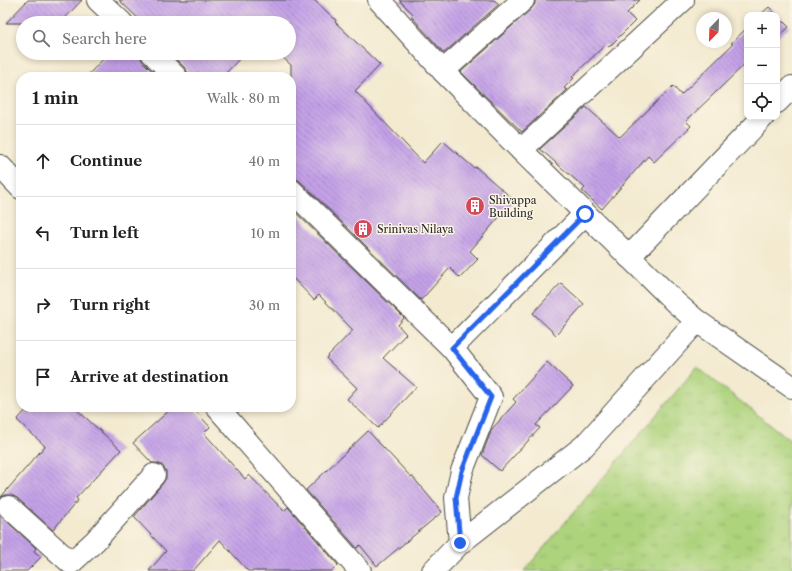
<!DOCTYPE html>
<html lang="en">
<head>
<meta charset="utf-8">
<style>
	:root { --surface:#fff; --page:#f6f6f6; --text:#202124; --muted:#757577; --line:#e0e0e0 }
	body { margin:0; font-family:"Libre Caslon Text",serif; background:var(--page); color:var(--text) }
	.controls { position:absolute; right:12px; top:12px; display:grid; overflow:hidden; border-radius:8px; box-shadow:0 2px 6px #0003 }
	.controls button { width:36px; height:36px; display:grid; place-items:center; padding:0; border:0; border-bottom:1px solid var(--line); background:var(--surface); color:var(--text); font:20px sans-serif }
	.compass { position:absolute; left:696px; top:12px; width:36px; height:36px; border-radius:50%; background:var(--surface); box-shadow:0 2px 6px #0003; rotate:203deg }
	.stop { position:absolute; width:12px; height:12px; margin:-9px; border:3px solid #2563eb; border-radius:50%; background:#fff }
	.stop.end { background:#2563eb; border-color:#fff; box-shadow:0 1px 4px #0008 }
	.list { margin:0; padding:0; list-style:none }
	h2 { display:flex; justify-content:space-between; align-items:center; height:52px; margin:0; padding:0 16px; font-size:17px }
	h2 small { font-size:13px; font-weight:400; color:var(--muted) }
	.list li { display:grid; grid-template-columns:26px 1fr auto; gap:12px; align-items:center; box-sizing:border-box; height:72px; padding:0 16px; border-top:1px solid var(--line) }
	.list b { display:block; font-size:15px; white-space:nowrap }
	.list em { font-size:13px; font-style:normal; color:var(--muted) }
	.icon { flex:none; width:22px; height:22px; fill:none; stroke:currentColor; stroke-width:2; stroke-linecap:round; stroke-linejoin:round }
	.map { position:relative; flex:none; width:792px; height:571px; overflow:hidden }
	.search { position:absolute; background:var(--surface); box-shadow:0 2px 6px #0003; left:16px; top:16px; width:280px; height:44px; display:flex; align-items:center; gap:10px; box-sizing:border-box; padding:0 14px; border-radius:22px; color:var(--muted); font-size:15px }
	.panel { position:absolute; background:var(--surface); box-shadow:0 2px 6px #0003; left:16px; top:72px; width:280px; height:340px; border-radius:16px }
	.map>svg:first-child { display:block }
	.park { fill:url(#park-tufts); stroke:#6c7f54 }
	.building { fill:url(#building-back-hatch) }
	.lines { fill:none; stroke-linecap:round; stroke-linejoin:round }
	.minor-casing { stroke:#494844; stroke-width:24 }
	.minor { stroke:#fff; stroke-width:22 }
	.route { stroke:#2563eb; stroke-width:5 }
	.labels { text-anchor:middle; stroke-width:3; stroke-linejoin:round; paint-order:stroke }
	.poi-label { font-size:11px; fill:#2b2b2b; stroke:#fcf5e5; text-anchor:start }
</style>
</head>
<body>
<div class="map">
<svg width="792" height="571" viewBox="0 0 792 571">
	<defs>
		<pattern id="park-tufts" width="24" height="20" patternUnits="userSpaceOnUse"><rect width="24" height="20" fill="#add37d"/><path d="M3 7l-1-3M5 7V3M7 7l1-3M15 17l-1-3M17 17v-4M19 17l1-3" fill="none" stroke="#95b56c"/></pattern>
		<pattern id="building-back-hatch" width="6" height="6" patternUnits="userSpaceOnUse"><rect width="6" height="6" fill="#c4a1e8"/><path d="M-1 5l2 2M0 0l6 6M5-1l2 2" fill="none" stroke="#9f83bc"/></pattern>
	</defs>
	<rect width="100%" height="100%" fill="#fcf5e5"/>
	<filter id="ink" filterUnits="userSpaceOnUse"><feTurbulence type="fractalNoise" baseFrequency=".025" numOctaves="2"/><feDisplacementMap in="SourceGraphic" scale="8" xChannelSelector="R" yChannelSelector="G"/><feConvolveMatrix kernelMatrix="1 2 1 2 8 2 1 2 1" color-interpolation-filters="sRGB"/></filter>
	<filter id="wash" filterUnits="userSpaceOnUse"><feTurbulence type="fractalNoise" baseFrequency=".012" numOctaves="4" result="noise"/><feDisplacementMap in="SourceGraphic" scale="16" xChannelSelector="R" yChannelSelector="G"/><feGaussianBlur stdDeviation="0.9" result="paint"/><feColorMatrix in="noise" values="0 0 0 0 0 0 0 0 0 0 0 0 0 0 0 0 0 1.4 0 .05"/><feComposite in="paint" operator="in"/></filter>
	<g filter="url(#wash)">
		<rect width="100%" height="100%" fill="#f3ead0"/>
		<polygon class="park" points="697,367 792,442 792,571 524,571"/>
		<g id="blocks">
			<g class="building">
				<polygon points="28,0 82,0 60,23 6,23"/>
				<polygon points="119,0 314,0 336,20 335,22 380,65 355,91 423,163 443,141 474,168 476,167 514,200 470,251 478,259 460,278 450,268 421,300 300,181 294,178 291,178 291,65 278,53 289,53 289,23 143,23"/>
				<polygon points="399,0 494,0 499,4 444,53 411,16 413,14"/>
				<polygon points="535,0 640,0 627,13 635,21 609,47 606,44 572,77 574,78 564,88 567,90 522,132 461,72 531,9 535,4"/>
				<polygon points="769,7 789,27 777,38 777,15 760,15"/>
				<polygon points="747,28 747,62 686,121 691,126 654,162 648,156 602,209 582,191 585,188 540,149 586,107 620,137 673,86 681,95 733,44 731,43"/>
				<polygon points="109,53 140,53 140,57 143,62 158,77 86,77"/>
				<polygon points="170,53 245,53 222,77 188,77 188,73 185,68"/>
				<polygon points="291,208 404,318 398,325 406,334 383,358 416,387 378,428 347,399 357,388 326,358 353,330 319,295 314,300 291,276"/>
				<polygon points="561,283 584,304 556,335 533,313"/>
				<polygon points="547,362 573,386 536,425 540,428 500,471 482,455 492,429 516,402 513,399"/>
				<polygon points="29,407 74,407 121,450 76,498 78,500 53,530 17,498 11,495 5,495 0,498 45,446 17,420"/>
				<polygon points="173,407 192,407 210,427 204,433 245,479 249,475 284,511 288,507 338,565 332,571 248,571 220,540 193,571 149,571 166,551 134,517 163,483 166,478 166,471 162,465 157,463 152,463 133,443"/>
				<polygon points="368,431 411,477 412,476 442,512 377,566 360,545 357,548 306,490"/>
				<polygon points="0,515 36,548 34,551 41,557 27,571 0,571"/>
			</g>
		</g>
	</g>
	<g filter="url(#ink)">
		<use href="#blocks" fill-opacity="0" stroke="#494844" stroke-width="1"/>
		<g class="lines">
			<defs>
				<g id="minor">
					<polyline points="98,0 122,23"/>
					<polyline points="379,0 443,71 521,150 676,303 697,321 792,387"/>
					<polyline points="152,53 176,77"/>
					<polyline points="443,71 523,0"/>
					<polyline points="777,102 792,87"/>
					<polyline points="521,150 683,0"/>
					<polyline points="0,166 21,188"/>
					<polyline points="291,190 452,348 491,397 462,471 456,498 460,543 433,571"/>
					<polyline points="629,257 763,117"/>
					<polyline points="452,348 585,214"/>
					<polyline points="217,407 360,571"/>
					<polyline points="9,507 71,563 95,541 154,475"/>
					<polyline points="460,543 584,446 697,321"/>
				</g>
			</defs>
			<use href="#minor" class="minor-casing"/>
			<use href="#minor" class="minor"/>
		</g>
	</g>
	<g class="lines" filter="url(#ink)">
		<polyline class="route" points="460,543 456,498 462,471 491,397 452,348 585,214"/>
	</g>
	<defs>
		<symbol id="building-disc" viewBox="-11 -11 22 22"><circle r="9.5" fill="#d1495b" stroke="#fcf5e5"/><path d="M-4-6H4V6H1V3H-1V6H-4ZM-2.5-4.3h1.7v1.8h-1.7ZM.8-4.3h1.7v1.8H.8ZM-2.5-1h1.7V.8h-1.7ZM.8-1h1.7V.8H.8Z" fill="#fff"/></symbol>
	</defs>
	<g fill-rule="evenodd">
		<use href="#building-disc" x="464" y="195" width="22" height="22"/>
		<use href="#building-disc" x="352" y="218" width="22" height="22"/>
	</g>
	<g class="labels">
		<g class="poi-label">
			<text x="489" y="204">Shivappa<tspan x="489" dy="13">Building</tspan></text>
			<text x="377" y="233">Srinivas Nilaya</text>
		</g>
	</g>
</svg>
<div class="controls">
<button>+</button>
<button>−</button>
<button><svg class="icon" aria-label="locate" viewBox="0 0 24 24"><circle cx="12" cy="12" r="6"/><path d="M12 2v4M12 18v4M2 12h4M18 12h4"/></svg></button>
</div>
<svg class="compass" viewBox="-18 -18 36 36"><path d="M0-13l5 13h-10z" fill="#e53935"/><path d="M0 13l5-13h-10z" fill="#757577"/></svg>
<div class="stop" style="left:585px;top:214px"></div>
<div class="stop end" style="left:460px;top:543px"></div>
<div class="search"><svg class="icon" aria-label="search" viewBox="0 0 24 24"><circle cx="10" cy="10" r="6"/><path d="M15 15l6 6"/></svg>Search here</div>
<section class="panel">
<h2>1 min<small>Walk · 80 m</small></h2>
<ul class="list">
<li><svg class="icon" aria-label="ahead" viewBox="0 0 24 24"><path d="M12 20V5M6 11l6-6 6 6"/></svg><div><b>Continue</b></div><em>40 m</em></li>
<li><svg class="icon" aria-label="left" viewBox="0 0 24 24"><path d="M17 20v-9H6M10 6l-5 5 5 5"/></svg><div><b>Turn left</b></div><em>10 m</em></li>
<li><svg class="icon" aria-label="right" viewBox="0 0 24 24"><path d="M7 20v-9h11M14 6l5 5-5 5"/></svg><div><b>Turn right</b></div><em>30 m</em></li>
<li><svg class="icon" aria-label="arrive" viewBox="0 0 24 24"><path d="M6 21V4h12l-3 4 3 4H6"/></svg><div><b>Arrive at destination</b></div></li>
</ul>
</section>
</div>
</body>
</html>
